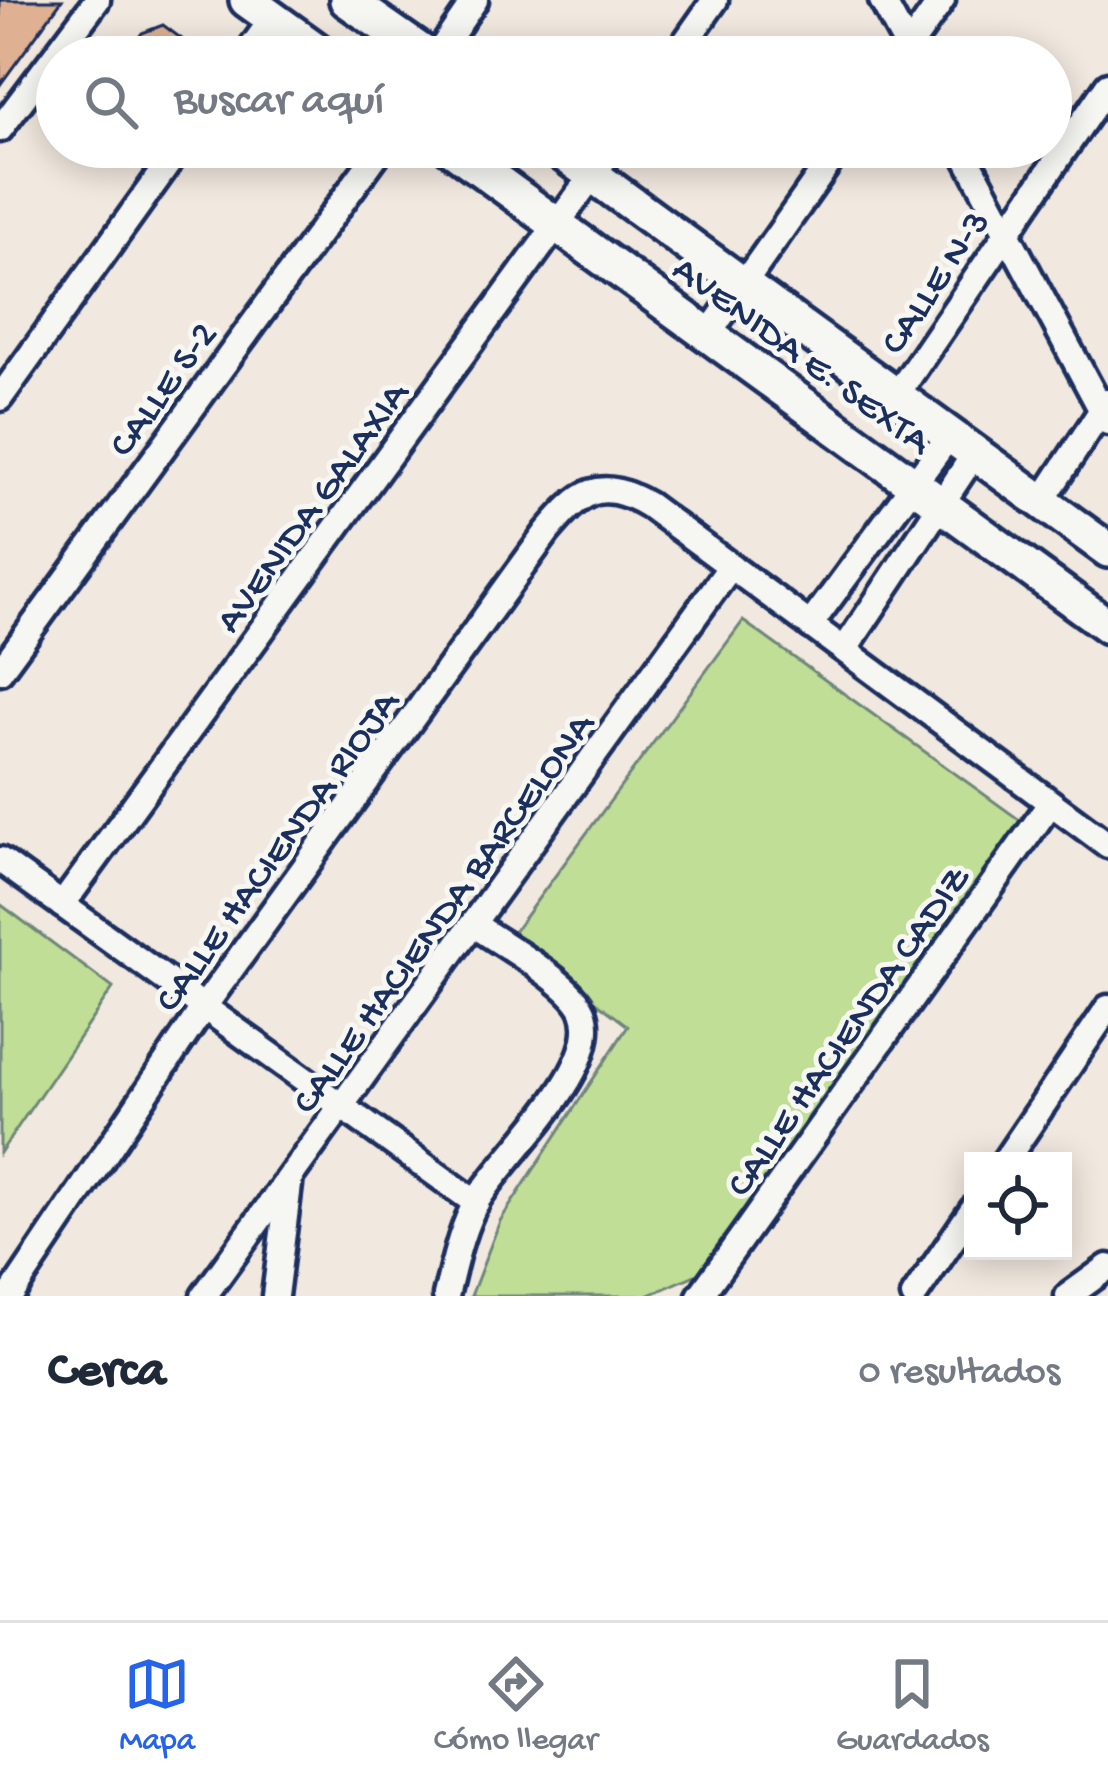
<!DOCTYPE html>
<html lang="es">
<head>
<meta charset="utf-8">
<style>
	:root { --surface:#fff; --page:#f2f2f3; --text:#1f2937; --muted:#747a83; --line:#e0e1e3; --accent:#2563eb }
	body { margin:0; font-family:"Gochi Hand",sans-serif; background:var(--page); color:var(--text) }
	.controls { position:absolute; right:36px; bottom:36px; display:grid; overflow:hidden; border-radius:0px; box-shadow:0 6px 30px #0003 }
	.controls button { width:108px; height:108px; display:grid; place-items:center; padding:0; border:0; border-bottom:3px solid var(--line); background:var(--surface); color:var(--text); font:60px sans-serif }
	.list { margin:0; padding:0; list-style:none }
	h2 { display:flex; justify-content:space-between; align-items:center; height:156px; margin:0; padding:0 48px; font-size:51px }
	h2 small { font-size:39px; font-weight:400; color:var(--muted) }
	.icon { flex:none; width:66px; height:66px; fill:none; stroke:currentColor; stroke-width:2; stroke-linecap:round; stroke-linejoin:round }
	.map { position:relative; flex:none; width:1108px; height:1296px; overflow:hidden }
	.search { position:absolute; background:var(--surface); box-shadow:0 6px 30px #0003; left:36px; right:36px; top:36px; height:132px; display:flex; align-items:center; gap:30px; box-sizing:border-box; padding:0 42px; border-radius:66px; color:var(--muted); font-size:45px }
	.sheet { height:324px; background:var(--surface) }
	nav { display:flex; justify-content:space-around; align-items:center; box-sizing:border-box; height:168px; border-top:3px solid var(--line); background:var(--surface); font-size:33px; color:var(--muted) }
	nav a { display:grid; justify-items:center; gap:6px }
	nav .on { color:var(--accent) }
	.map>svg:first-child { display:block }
	.green { fill:#c1de96; stroke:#6e867a; stroke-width:3 }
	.building { fill:#dfb091; stroke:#1b2f5e; stroke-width:3 }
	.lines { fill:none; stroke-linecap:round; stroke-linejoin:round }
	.minor-casing { stroke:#1b2f5e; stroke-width:33 }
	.tertiary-casing { stroke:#1b2f5e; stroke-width:42 }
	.minor { stroke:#f6f6f2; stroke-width:24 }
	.tertiary { stroke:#f6f6f2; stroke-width:33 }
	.labels { text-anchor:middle; stroke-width:10; stroke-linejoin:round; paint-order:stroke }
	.street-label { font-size:39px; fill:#1b2f5e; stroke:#f6f6f2 }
</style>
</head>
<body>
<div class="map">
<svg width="1108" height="1296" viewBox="0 0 1108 1296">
	<rect width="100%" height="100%" fill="#f1e8df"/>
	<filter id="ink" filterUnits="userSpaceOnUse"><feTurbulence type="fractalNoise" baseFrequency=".00833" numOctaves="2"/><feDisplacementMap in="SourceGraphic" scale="24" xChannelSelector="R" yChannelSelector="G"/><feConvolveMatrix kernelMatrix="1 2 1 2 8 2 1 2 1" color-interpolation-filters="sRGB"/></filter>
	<g filter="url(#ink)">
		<g class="green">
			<polygon points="743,621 1024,823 713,1267 647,1296 471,1296 500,1221 628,1026 510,937"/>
			<polygon points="0,904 113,988 0,1153"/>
		</g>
		<g class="building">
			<polygon points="0,0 62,0 0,85"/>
			<polygon points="163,25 206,57 125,57 142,33"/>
		</g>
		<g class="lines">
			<defs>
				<g id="minor">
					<polyline points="882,0 913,57"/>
					<polyline points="245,57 273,18"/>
					<polyline points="436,57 475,0"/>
					<polyline points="675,57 715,0"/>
					<polyline points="902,57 942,0"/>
					<polyline points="0,129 97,0"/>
					<polyline points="961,147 1108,422"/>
					<polyline points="707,336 840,147"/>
					<polyline points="896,396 1108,85"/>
					<polyline points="0,398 180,147"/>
					<polyline points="1042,501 1107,402"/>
					<polyline points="810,625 950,435"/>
					<polyline points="845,649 975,453"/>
					<polyline points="0,671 382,147"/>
					<polyline points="0,860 476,1203"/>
					<polyline points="62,905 613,147"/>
					<polyline points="1005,1161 1108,1008"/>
					<path d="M10,1296L203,1008L547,532C581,492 598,476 648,505L1108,845"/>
					<polyline points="204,1296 731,566"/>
					<polyline points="275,1296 289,1185"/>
					<path d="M446,1296C454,1264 461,1228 478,1199C505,1154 605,1066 583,1011C571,982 501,944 475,925"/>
					<polyline points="700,1296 1050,804"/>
					<polyline points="914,1296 973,1209"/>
					<polyline points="1068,1296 1108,1267"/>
				</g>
				<g id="tertiary">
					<polyline points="247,0 326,57"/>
					<polyline points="347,0 429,57"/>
					<polyline points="450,147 1108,626"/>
					<polyline points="554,147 1108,550"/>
				</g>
			</defs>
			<use href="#minor" class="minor-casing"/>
			<use href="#tertiary" class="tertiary-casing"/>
			<use href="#minor" class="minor"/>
			<use href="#tertiary" class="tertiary"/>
		</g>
	</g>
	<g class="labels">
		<g class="street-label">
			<text transform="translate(932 280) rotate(-56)" y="14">CALLE N-3</text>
			<text transform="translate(804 352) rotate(36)" y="14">AVENIDA E. SEXTA</text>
			<text transform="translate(160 387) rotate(-54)" y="14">CALLE S-2</text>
			<text transform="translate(309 505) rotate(-54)" y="14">AVENIDA GALAXIA</text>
			<text transform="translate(274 849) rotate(-54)" y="14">CALLE HACIENDA RIOJA</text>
			<text transform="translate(440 911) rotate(-54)" y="14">CALLE HACIENDA BARCELONA</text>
			<text transform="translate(845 1029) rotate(-55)" y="14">CALLE HACIENDA CADIZ</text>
		</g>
	</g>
</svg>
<div class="controls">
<button><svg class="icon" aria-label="locate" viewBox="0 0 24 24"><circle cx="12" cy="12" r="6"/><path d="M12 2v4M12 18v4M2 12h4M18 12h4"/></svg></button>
</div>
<div class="search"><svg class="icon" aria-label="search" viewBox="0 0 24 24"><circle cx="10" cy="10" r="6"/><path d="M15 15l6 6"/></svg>Buscar aquí</div>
</div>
<section class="sheet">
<h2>Cerca<small>0 resultados</small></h2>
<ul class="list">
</ul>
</section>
<nav>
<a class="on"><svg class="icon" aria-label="map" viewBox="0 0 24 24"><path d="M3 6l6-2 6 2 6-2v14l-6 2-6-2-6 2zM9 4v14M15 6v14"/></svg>Mapa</a>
<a><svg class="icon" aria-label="directions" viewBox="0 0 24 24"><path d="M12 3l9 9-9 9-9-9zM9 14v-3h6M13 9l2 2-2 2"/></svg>Cómo llegar</a>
<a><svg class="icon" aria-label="saved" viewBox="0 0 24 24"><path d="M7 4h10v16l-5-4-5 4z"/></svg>Guardados</a>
</nav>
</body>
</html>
